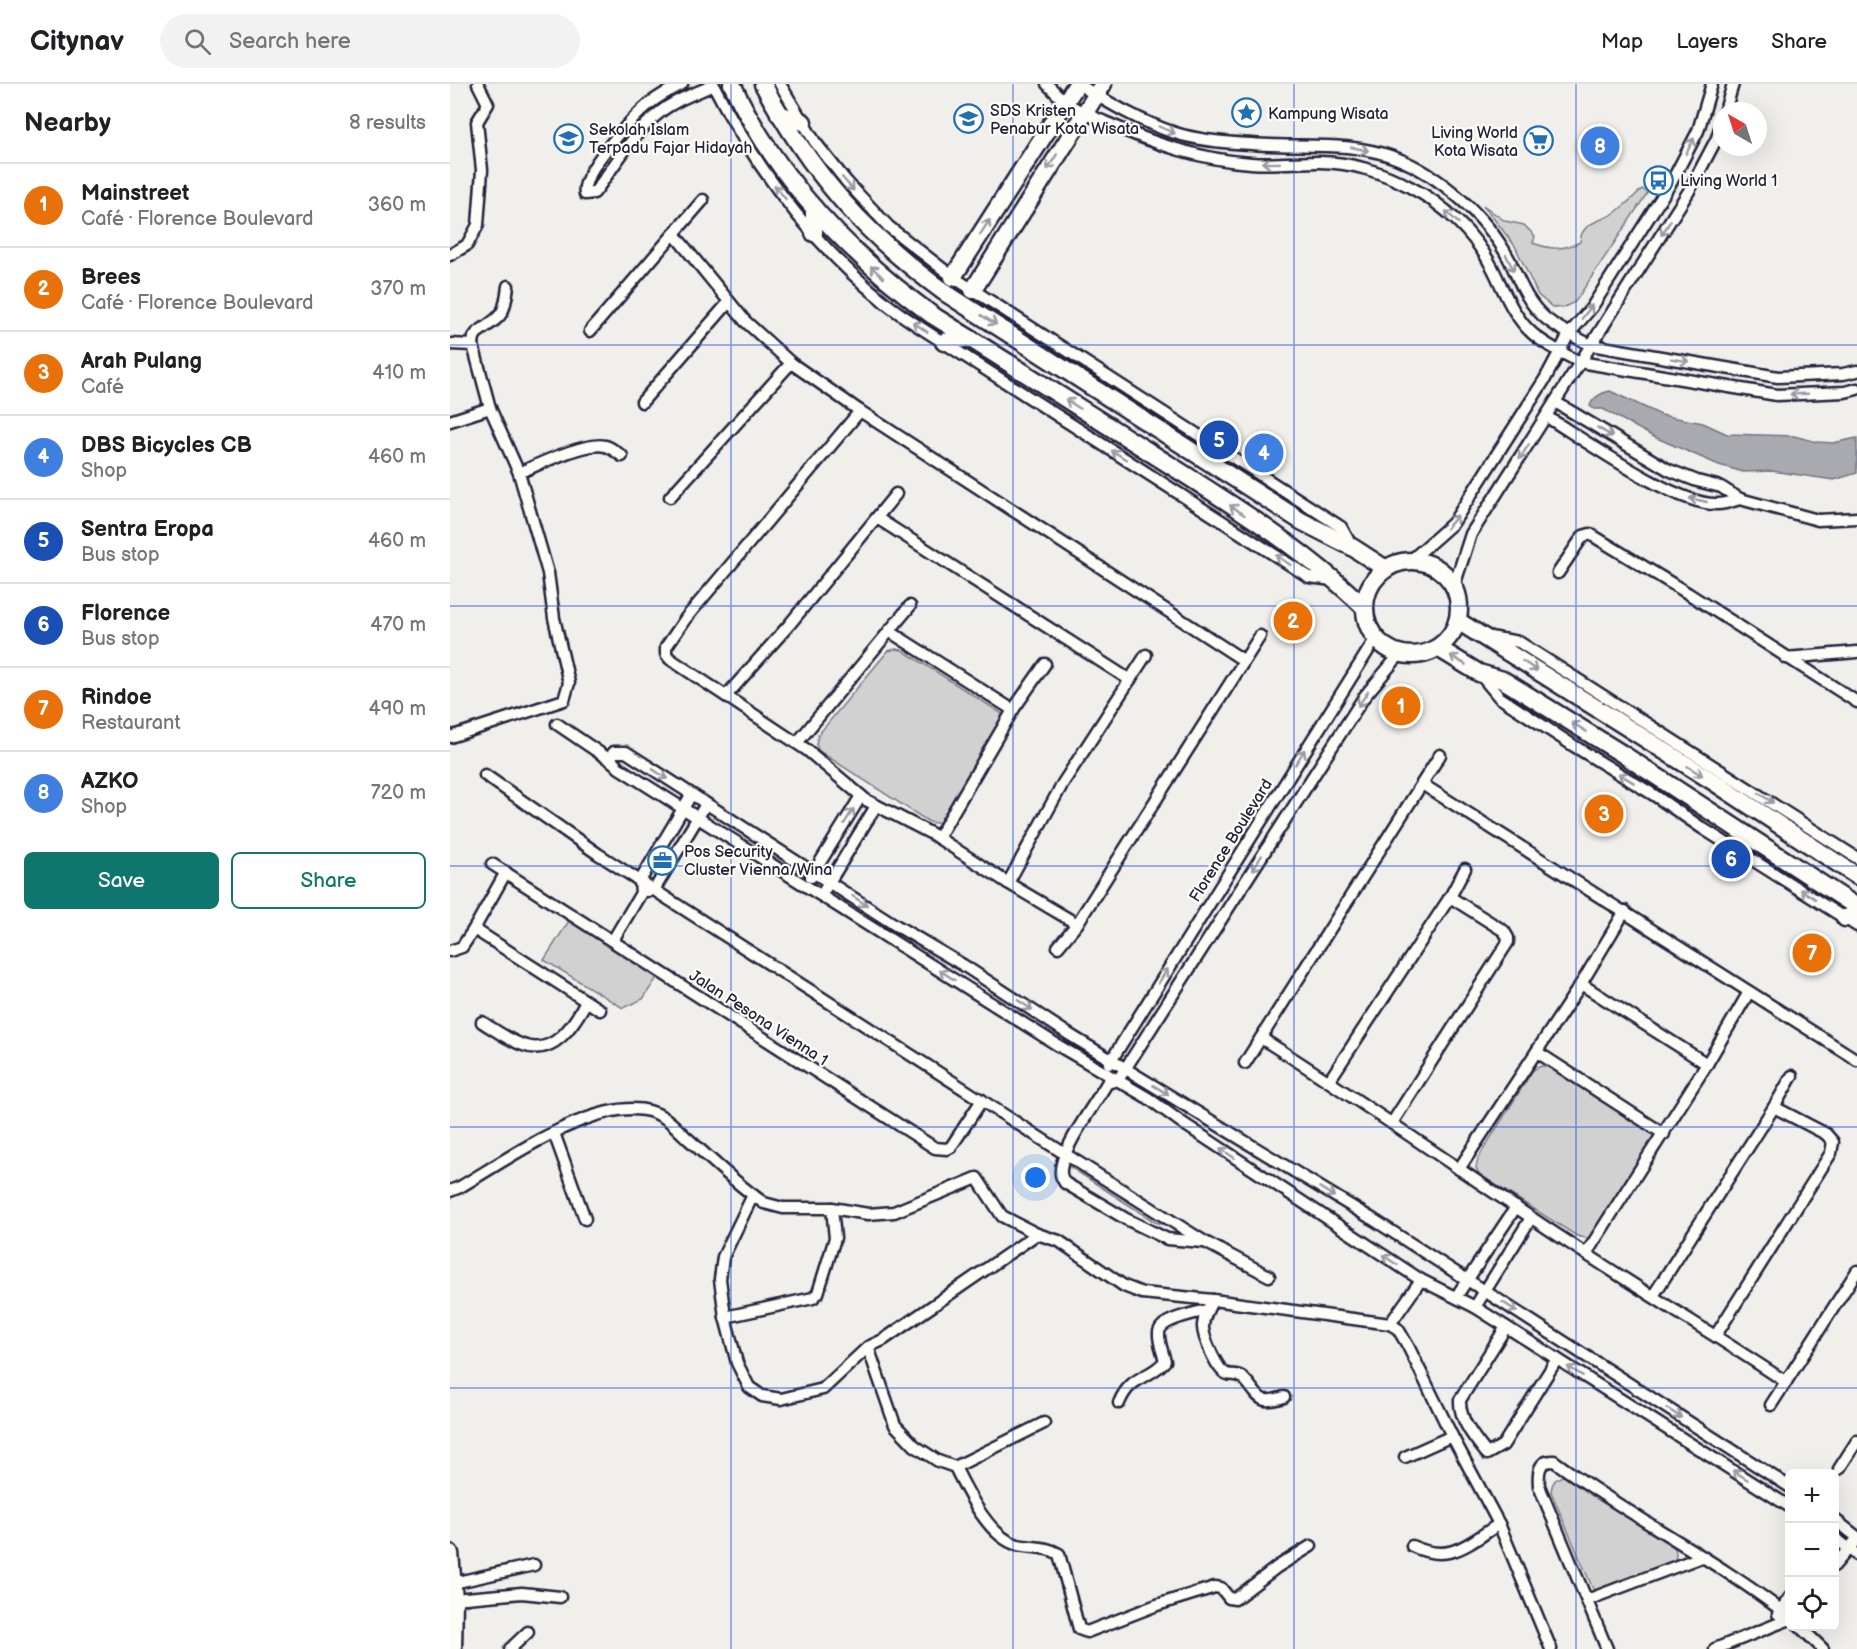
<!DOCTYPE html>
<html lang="en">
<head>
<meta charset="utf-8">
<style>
	:root { --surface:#fff; --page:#f2f2f2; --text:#202124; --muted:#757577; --line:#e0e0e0; --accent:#0f766e }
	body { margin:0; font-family:"Balsamiq Sans",sans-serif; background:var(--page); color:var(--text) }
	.controls { position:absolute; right:18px; bottom:18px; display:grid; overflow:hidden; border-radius:9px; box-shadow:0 6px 24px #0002 }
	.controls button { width:54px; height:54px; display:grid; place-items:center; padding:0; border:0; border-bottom:2px solid var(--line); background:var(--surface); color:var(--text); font:30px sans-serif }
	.compass { position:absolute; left:1263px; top:18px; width:54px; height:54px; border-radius:50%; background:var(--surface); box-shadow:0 6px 24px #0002; rotate:321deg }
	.you { position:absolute; left:586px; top:1094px; width:21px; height:21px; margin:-15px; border:4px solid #fff; border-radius:50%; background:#1a73e8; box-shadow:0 0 0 9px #1a73e833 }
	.badge { display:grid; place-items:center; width:39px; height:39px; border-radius:50%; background:var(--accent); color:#fff; font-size:20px; font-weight:700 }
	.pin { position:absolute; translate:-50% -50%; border:3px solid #fff; box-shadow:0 2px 6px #0006 }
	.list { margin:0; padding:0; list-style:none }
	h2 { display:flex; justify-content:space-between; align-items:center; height:78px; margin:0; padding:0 24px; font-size:26px }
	h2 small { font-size:20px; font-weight:400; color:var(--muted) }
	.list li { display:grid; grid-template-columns:39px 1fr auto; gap:18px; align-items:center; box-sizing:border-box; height:84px; padding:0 24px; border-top:2px solid var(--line) }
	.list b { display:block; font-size:22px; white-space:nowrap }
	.list p { margin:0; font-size:20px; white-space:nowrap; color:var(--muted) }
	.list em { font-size:20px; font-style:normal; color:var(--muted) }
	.actions { display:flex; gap:12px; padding:18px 24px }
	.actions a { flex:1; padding:14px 0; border:2px solid var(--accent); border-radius:9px; text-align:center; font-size:21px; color:var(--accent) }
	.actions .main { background:var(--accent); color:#fff }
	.icon { flex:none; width:33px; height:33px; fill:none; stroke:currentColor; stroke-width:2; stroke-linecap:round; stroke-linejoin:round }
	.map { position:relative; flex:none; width:1407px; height:1565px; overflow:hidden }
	header { display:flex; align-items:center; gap:36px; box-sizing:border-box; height:84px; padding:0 30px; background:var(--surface); border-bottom:2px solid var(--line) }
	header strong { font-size:28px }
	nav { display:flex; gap:33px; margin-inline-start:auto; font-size:21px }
	.search { width:420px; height:54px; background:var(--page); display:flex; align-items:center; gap:15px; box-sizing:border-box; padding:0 21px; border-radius:33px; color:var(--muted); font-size:22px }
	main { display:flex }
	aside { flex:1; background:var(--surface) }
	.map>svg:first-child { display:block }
	.green { fill:#d2d1d1; stroke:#7a7a86; stroke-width:1.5 }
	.water { fill:#a9a9b0; stroke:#737381; stroke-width:1.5 }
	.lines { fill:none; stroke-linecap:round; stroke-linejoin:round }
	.street-casing { stroke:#22223b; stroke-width:15 }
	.secondary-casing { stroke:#22223b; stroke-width:21 }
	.street { stroke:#fdfcf7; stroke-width:10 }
	.secondary { stroke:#fdfcf7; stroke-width:16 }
	.oneway { stroke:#9a9aa2 }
	.grid { fill:none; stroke:#1d4ed8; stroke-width:1.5; stroke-opacity:0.55 }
	.labels { text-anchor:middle; stroke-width:4.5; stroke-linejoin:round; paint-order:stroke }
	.poi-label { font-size:16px; fill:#22223b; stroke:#fdfcf7; text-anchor:start }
	.street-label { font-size:16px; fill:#22223b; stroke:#fdfcf7 }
</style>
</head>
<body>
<header>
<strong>Citynav</strong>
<div class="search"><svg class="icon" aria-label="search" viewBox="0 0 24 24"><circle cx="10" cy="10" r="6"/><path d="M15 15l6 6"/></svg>Search here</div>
<nav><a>Map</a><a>Layers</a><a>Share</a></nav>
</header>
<main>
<aside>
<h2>Nearby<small>8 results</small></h2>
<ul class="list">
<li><span class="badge" style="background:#e8710a">1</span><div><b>Mainstreet</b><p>Café · Florence Boulevard</p></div><em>360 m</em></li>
<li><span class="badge" style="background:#e8710a">2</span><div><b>Brees</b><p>Café · Florence Boulevard</p></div><em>370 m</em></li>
<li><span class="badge" style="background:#e8710a">3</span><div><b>Arah Pulang</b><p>Café</p></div><em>410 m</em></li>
<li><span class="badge" style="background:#3f7fe0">4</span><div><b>DBS Bicycles CB</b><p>Shop</p></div><em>460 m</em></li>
<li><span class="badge" style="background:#1a4fb4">5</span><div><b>Sentra Eropa</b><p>Bus stop</p></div><em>460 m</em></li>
<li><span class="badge" style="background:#1a4fb4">6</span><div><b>Florence</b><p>Bus stop</p></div><em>470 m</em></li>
<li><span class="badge" style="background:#e8710a">7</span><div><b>Rindoe</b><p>Restaurant</p></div><em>490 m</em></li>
<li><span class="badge" style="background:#3f7fe0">8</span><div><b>AZKO</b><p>Shop</p></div><em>720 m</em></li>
</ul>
<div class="actions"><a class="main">Save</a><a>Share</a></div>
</aside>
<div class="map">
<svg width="1407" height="1565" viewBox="0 0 1407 1565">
	<rect width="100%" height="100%" fill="#f0efec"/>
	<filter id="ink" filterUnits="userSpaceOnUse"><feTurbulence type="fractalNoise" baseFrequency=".0167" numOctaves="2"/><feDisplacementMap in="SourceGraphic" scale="12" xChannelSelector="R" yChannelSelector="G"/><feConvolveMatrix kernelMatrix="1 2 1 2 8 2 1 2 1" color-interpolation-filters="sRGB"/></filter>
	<g filter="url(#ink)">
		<g class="green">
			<path d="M1192,105L1198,108L1125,218L1112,224L1102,223L1088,211L1065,162L1033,121L1055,137L1074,141L1085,152L1083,159C1101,166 1113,166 1130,158C1131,137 1152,138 1166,128C1175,121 1184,113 1192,105Z"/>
			<polygon points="446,565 452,566 551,629 554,637 494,737 486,739 479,738 369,667 366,661 368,651 438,567"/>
			<polygon points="124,829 212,886 193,915 173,924 94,876"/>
			<polygon points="1091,982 1102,983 1203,1046 1205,1051 1203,1058 1143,1153 1136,1154 1127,1152 1030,1091 1026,1084 1028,1074 1083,986"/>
			<polygon points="617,1076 729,1145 705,1138 620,1083"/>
			<path d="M1113,1392L1120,1393L1223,1460C1227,1468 1227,1472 1223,1480L1149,1510L1143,1505L1101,1408C1102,1399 1104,1395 1113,1392Z"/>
		</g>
		<path class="water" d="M1160,307L1211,331L1253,339L1277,350L1344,352L1367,358L1383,359L1407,354V389L1384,396L1322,387L1293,388L1269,381L1202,352L1153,325H1144L1140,322C1143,313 1151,309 1160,307Z"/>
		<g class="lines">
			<defs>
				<g id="street">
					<path d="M232,0C220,6 209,12 199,20C183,33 129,90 135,110L144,109C164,83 183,49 209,29C225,16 246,9 264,1"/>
					<path d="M263,0C304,81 360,157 431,215C443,226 458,235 471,244L859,493L883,496"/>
					<polyline points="330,0 365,58 396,97 439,143 503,193 891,443 901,461"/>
					<path d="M597,0C603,6 610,14 617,19C629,28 644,33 657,39C703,59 751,76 801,79C823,81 847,78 869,78C900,78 933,88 960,103C994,120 1026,151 1043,185C1054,207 1064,234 1083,250C1097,262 1114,270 1130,278L1327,311L1395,308L1407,305"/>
					<path d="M628,0C659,19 691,38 725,49C747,56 779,59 802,60C851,64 898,56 946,74C990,91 1037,133 1059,175C1069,196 1076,217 1094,233C1108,245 1125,253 1141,261L1328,293L1393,290L1407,287"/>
					<polyline points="1275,27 1283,0"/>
					<polyline points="224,150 295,237 341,279 410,327 793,576"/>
					<polyline points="0,171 17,161 28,141 32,86 27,38 38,20 28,0"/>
					<polyline points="140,247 253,116"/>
					<polyline points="0,260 23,261 40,324 0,337"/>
					<path d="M23,261L24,253L27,249C52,231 54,234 58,202"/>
					<polyline points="192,318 279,218"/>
					<polyline points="410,327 236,534 216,563 216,570 220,575 357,666 416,716 482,750 558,799 627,840"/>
					<path d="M1097,333C1133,355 1228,423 1268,420C1275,420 1283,417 1290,415L1271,403L1247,397L1219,386L1105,318"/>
					<path d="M69,389C86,381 138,357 155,362C161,363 167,369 172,372"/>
					<polyline points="220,413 341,279"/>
					<polyline points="1290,415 1368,436 1407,434"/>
					<polyline points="427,434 680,596"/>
					<polyline points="960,477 1003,439 1095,295 1119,250 1142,223 1222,97 1248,47 1262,0"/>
					<polyline points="1108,489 1133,452 1140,450 1239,510 1407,618"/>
					<polyline points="1004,502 1021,450 1239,107 1267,54 1272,37"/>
					<polyline points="439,547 563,626"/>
					<polyline points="1040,553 1069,558 1407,774"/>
					<polyline points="1336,574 1407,568"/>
					<polyline points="1029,589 1049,613 1124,662 1204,711 1252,744 1407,842"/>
					<polyline points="276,612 339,541 446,410"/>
					<polyline points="107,640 163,678"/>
					<polyline points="0,653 114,616 119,599 104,534 98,489 69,389 40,324"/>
					<polyline points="347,659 460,522"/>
					<polyline points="35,691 148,770 615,1070 755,1158 819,1192"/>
					<polyline points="972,700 1407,976"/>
					<polyline points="488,754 563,626 595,580"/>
					<polyline points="42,780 485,1064 497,1065 501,1063 532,1016"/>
					<polyline points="361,793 411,712"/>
					<polyline points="558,799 613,699 696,571"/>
					<polyline points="197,807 204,806 256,720"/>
					<polyline points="372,810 426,722"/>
					<polyline points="24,845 56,788"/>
					<polyline points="163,856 191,809 190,797 241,711"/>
					<polyline points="608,863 627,840 810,552"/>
					<polyline points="0,867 12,863 24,845 150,926"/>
					<polyline points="1131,900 1257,980"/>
					<path d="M32,938C45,946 58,956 73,961C104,973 124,940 136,918"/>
					<path d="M811,954C915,1019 1015,1090 1118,1158C1190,1206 1264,1250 1336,1298"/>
					<polyline points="1087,968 1214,1050"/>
					<polyline points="795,979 990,671"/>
					<polyline points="659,980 926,554"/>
					<polyline points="879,997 1000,813 1015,785"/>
					<polyline points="1324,1023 1342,992"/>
					<polyline points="942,1039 1058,858 1058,854 1054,847 1000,813"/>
					<polyline points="104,1049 135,1135"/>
					<polyline points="1009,1085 1131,900 1175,827"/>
					<path d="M0,1107L10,1103C55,1077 162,1000 213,1033C222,1038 229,1047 237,1054C262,1076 286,1100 314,1119L333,1124H382L418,1130L444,1128L527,1094L552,1132L587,1150L609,1157L674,1202L692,1209L763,1216L940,1240L948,1245L958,1262L1002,1352L1049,1440L1101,1565"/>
					<polyline points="303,1111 273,1173 270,1195 275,1233 287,1279 299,1303 312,1312 331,1315 373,1305 418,1263 433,1256 587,1150"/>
					<path d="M753,1158L717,1155L676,1135L615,1099C612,1094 610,1091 611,1086C612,1064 645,1020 657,999L668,996L914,613L950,570"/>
					<polyline points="1136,1170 1257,980 1299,908"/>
					<polyline points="1203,1212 1324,1023 1376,1050 1383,1058 1381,1069 1266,1251"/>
					<polyline points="1006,1213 1066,1123"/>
					<path d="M763,1216C758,1224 754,1232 753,1241C752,1251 767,1287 777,1290C784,1292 788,1289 794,1295C810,1311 806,1322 834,1313"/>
					<polyline points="1025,1223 1081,1134"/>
					<polyline points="275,1233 363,1214 368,1209 385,1154 382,1124"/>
					<polyline points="940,1240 971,1196"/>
					<path d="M1056,1243L1010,1316C1009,1336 1025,1355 1037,1370L1053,1361L1107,1275"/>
					<polyline points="418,1263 445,1341 465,1362 488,1377 505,1383 594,1339"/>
					<path d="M669,1319C681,1290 699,1296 715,1277C713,1269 708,1257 709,1248C711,1235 746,1229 757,1226"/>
					<polyline points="1321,1321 1407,1187"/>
					<polyline points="955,1373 1002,1352"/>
					<path d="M505,1383C517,1407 539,1454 568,1461C582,1464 597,1462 609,1470L629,1545L637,1548L707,1521L765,1503L771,1504L779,1514L785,1515L827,1483L861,1462"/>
					<polyline points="1389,1385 1407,1357"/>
					<polyline points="1340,1403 924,1136 620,951 513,881 447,842 176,668 164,668 161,672 163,678 169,684 609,962 698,1014 731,1038 971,1196 1025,1223 1340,1423"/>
					<polyline points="1384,1435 1407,1453"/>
					<polyline points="1384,1453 1407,1471"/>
					<path d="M962,1462C1000,1480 1018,1460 1049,1440"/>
					<polyline points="1384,1482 1407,1455"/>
					<polyline points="3,1499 84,1481"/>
					<polyline points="4,1515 72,1509 110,1513"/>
					<polyline points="1137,1516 1251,1473"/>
					<polyline points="1328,1530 1340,1513"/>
					<polyline points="1349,1542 1373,1565"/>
					<polyline points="60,1565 78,1548"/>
					<path d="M1157,1565L1089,1402C1088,1389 1088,1376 1104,1377C1180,1433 1266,1475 1340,1533"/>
					<polyline points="1265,1565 1340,1535"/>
				</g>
				<g id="secondary">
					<path d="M282,0C326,94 399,170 482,231C555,276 628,323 701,369C775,416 851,462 914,523"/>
					<path d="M313,0C360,88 413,149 494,208L851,437L902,463L936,485"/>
					<polyline points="329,30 353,38"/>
					<polyline points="364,149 364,124"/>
					<polyline points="503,193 627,0"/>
					<polyline points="523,206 653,0"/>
					<polyline points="494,258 519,254"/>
					<circle cx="962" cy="524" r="47"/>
					<polyline points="1008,537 1264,698 1407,792"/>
					<polyline points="988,564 1029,589 1053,596 1174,671 1407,823"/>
					<polyline points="1395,834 1407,832"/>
					<polyline points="0,1469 4,1515 3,1565"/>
				</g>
			</defs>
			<use href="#street" class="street-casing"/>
			<use href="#secondary" class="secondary-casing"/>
			<use href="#street" class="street"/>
			<use href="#secondary" class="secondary"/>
		</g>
		<defs><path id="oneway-shaft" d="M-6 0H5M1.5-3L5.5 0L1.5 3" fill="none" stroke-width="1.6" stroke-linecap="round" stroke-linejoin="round" transform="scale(1.5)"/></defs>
		<g class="oneway">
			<use href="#oneway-shaft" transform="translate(717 46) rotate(23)"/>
			<use href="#oneway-shaft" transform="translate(1240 62) rotate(-63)"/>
			<use href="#oneway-shaft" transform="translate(910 65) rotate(13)"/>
			<use href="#oneway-shaft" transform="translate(602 78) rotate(122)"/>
			<use href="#oneway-shaft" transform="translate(821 79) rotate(179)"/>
			<use href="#oneway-shaft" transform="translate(398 100) rotate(49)"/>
			<use href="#oneway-shaft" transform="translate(330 108) rotate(-129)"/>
			<use href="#oneway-shaft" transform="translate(1002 133) rotate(-137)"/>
			<use href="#oneway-shaft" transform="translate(535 143) rotate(-57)"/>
			<use href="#oneway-shaft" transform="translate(1216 144) rotate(122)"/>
			<use href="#oneway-shaft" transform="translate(1060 179) rotate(64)"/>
			<use href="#oneway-shaft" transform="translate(427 188) rotate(-137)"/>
			<use href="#oneway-shaft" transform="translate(1137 228) rotate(-52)"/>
			<use href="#oneway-shaft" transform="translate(539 236) rotate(32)"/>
			<use href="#oneway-shaft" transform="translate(470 243) rotate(-146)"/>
			<use href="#oneway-shaft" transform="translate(1230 276) rotate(9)"/>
			<use href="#oneway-shaft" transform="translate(1349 310) rotate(178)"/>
			<use href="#oneway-shaft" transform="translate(623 320) rotate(-147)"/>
			<use href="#oneway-shaft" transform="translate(1155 348) rotate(31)"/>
			<use href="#oneway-shaft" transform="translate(1074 368) rotate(123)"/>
			<use href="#oneway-shaft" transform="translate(669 371) rotate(-148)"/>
			<use href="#oneway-shaft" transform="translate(1248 416) rotate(-167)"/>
			<use href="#oneway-shaft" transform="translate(787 426) rotate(-146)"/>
			<use href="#oneway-shaft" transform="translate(1002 438) rotate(-50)"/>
			<use href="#oneway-shaft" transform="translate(833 476) rotate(-147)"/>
			<use href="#oneway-shaft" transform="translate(1008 576) rotate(-149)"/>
			<use href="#oneway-shaft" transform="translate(1080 582) rotate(33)"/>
			<use href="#oneway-shaft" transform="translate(913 615) rotate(125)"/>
			<use href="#oneway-shaft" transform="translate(1129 643) rotate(-148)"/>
			<use href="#oneway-shaft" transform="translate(850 673) rotate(-58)"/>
			<use href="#oneway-shaft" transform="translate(1245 687) rotate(32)"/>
			<use href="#oneway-shaft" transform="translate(210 690) rotate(34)"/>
			<use href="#oneway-shaft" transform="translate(1176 694) rotate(-149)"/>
			<use href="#oneway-shaft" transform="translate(1316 714) rotate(33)"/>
			<use href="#oneway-shaft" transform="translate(399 732) rotate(-58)"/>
			<use href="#oneway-shaft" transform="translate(807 779) rotate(123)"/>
			<use href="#oneway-shaft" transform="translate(1358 810) rotate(-147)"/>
			<use href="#oneway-shaft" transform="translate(410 817) rotate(34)"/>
			<use href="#oneway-shaft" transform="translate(497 891) rotate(-147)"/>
			<use href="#oneway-shaft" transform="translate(713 892) rotate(-58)"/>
			<use href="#oneway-shaft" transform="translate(575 921) rotate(33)"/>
			<use href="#oneway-shaft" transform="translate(711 1006) rotate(31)"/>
			<use href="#oneway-shaft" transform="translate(777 1069) rotate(-147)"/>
			<use href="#oneway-shaft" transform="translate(877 1108) rotate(32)"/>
			<use href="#oneway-shaft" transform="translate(940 1176) rotate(-147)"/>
			<use href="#oneway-shaft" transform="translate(1060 1223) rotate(33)"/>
			<use href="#oneway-shaft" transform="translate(1125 1287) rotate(-148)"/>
			<use href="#oneway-shaft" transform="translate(1224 1329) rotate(33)"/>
			<use href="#oneway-shaft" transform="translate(1290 1391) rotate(-148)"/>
		</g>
	</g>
	<path class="grid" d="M281,0V1565M563,0V1565M844,0V1565M1126,0V1565M0,261H1407M0,522H1407M0,782H1407M0,1043H1407M0,1304H1407"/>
	<defs>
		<symbol id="sight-ring" viewBox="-11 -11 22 22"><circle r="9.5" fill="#fdfcf7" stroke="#1f6fb2" stroke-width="1.5"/><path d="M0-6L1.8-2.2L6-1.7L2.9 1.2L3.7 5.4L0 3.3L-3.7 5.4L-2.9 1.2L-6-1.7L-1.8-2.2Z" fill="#1f6fb2"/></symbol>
		<symbol id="school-ring" viewBox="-11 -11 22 22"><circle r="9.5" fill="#fdfcf7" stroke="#1f6fb2" stroke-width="1.5"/><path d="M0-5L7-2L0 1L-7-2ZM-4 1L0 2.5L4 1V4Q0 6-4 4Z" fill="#1f6fb2"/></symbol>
		<symbol id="supermarket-ring" viewBox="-11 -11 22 22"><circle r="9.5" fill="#fdfcf7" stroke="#1f6fb2" stroke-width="1.5"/><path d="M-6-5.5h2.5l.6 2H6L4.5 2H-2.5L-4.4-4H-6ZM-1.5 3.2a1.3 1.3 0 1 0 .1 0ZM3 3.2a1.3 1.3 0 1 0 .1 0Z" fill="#1f6fb2"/></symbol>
		<symbol id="bus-ring" viewBox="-11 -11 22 22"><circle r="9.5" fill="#fdfcf7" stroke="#1f6fb2" stroke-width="1.5"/><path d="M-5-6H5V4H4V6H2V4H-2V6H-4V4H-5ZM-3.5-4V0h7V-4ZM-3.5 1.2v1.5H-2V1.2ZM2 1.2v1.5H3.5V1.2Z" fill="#1f6fb2"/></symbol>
		<symbol id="office-ring" viewBox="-11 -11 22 22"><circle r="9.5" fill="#fdfcf7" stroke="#1f6fb2" stroke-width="1.5"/><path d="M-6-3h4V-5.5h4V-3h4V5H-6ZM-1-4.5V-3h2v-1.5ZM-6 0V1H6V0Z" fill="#1f6fb2"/></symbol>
	</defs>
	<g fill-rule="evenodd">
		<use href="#sight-ring" x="780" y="12" width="33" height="33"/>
		<use href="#school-ring" x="502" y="18" width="33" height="33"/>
		<use href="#school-ring" x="102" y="38" width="33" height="33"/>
		<use href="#supermarket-ring" x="1072" y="40" width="33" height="33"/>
		<use href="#bus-ring" x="1192" y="80" width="33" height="33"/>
		<use href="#office-ring" x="196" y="760" width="33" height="33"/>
	</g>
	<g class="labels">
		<g class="poi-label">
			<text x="540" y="32">SDS Kristen<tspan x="540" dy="18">Penabur Kota Wisata</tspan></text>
			<text x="818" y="35">Kampung Wisata</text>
			<text x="139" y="51">Sekolah Islam<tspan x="139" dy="18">Terpadu Fajar Hidayah</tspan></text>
			<text x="1068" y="54" text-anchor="end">Living World<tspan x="1068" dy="18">Kota Wisata</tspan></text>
			<text x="1230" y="102">Living World 1</text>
			<text x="234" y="773">Pos Security<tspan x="234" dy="18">Cluster Vienna/Wina</tspan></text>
		</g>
		<g class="street-label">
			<text transform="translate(780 756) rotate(-58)" y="6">Florence Boulevard</text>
			<text transform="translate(309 933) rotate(33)" y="6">Jalan Pesona Vienna 1</text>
		</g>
	</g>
</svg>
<div class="controls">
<button>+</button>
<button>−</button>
<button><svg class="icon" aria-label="locate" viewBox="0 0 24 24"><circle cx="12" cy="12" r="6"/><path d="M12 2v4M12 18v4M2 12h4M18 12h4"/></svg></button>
</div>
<svg class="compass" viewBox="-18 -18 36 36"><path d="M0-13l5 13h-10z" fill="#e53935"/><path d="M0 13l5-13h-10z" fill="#757577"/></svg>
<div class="you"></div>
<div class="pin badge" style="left:951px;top:622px;background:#e8710a">1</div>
<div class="pin badge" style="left:843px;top:537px;background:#e8710a">2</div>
<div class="pin badge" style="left:1154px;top:730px;background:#e8710a">3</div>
<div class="pin badge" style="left:814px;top:369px;background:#3f7fe0">4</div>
<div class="pin badge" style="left:769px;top:356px;background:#1a4fb4">5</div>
<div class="pin badge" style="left:1281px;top:775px;background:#1a4fb4">6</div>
<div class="pin badge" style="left:1362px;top:869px;background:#e8710a">7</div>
<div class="pin badge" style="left:1150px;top:62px;background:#3f7fe0">8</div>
</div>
</main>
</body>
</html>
